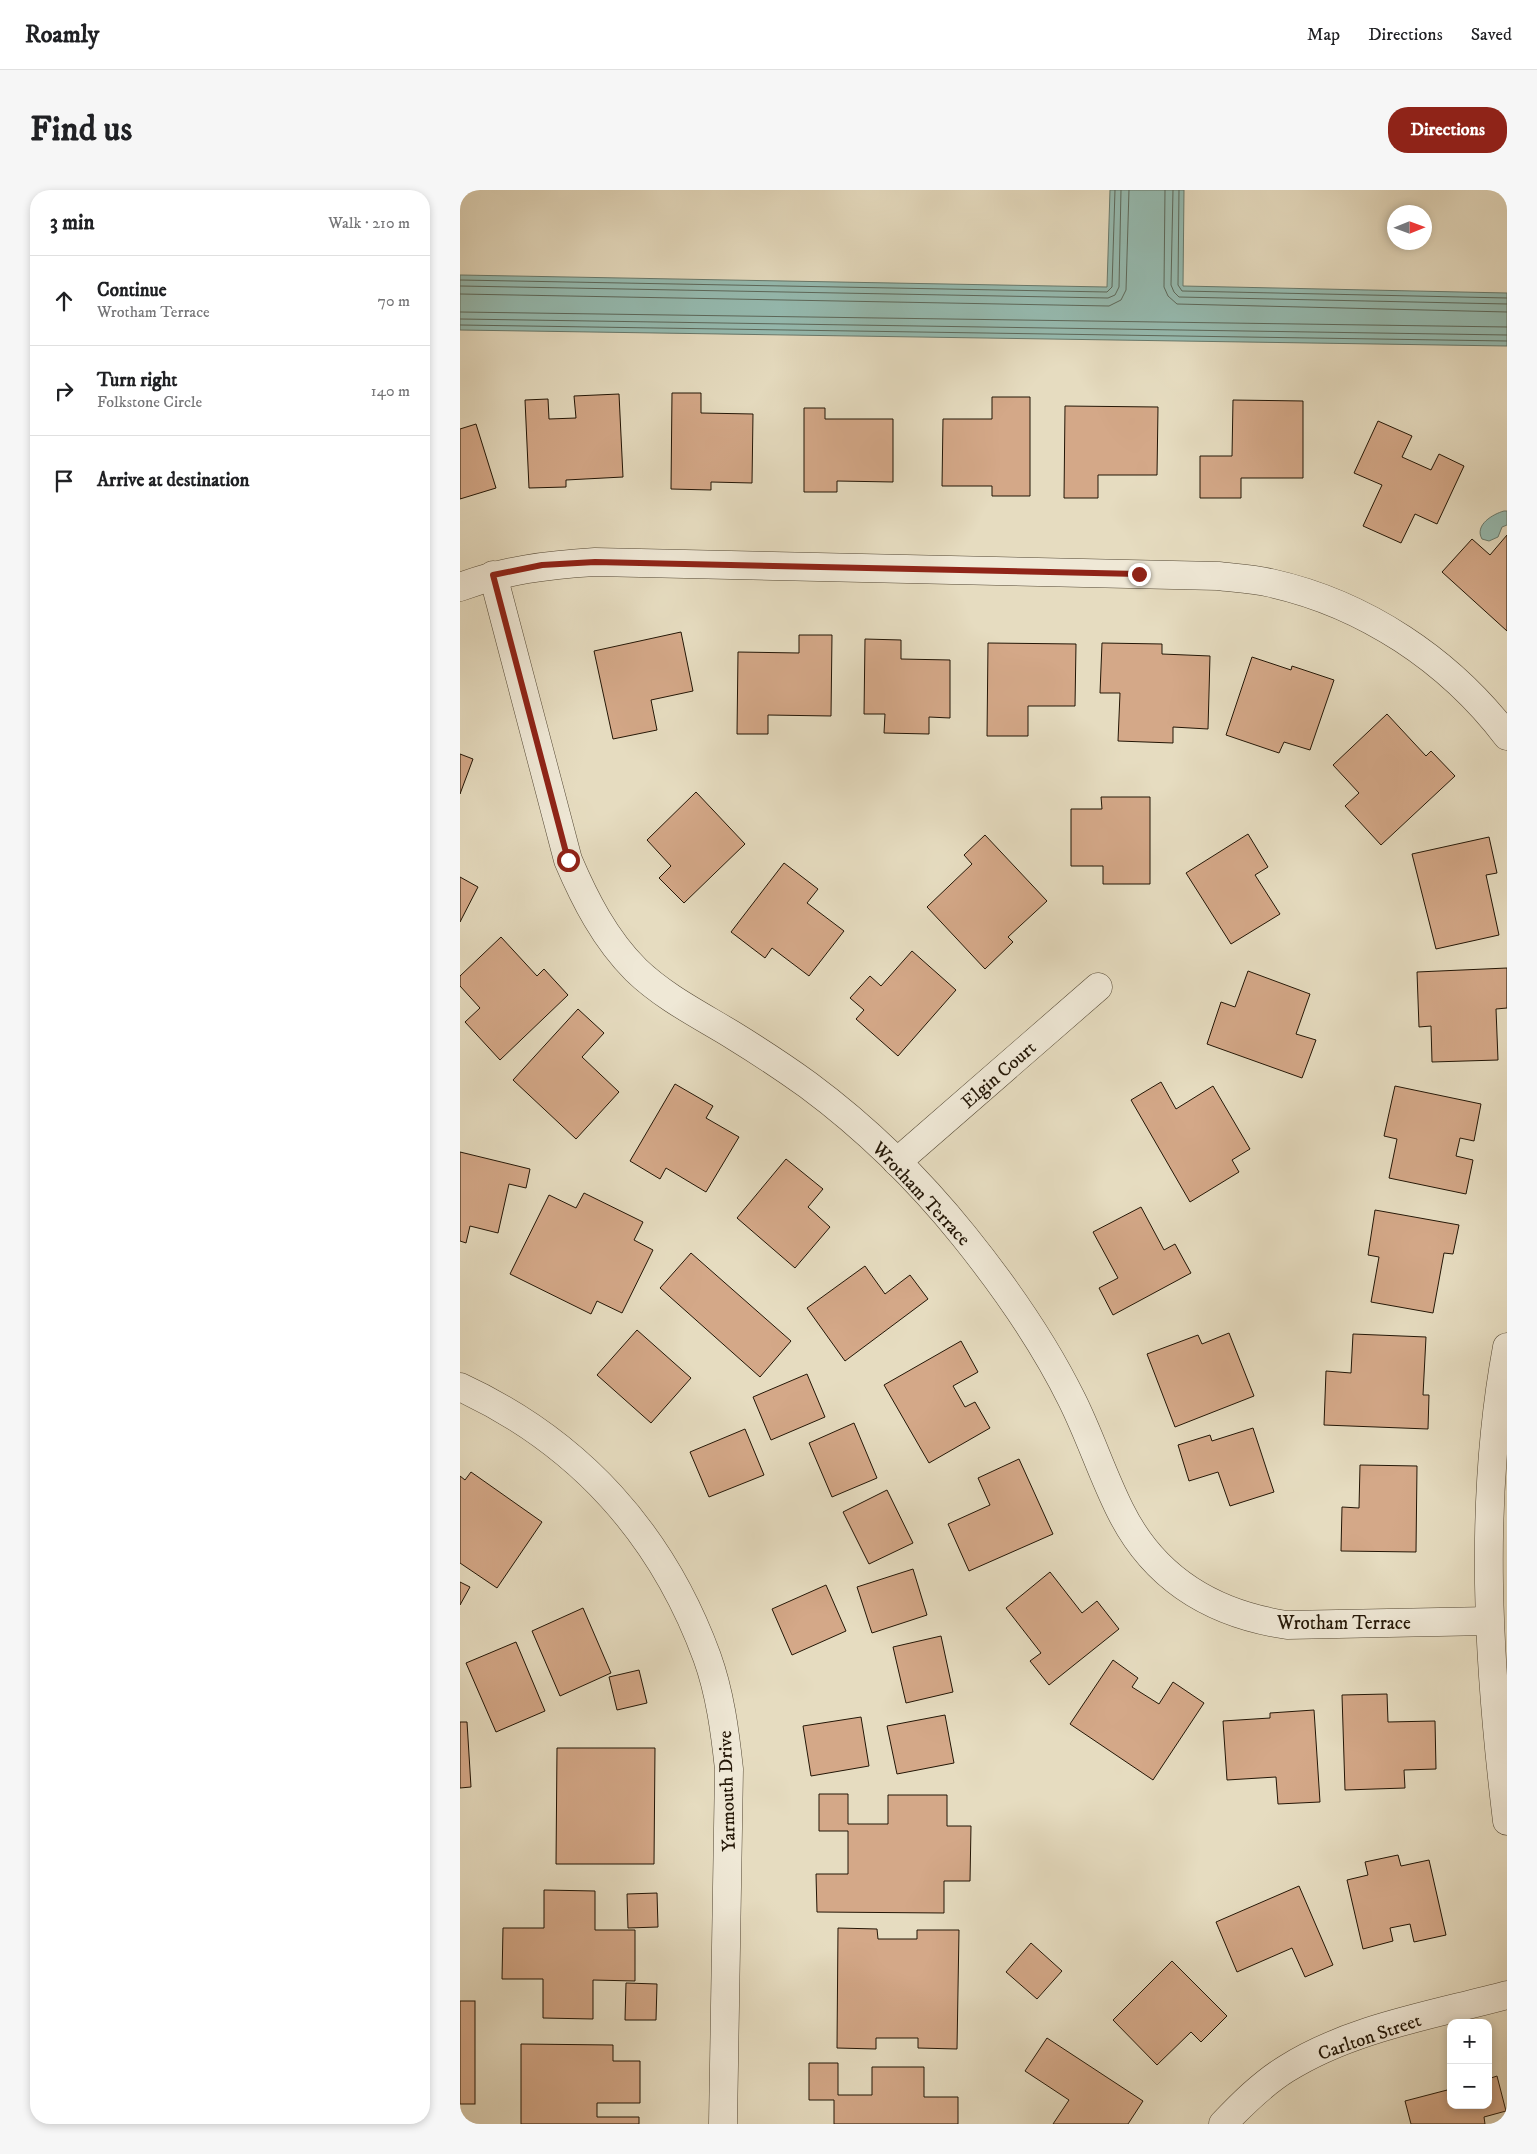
<!DOCTYPE html>
<html lang="en">
<head>
<meta charset="utf-8">
<style>
	:root { --surface:#fff; --page:#f6f6f6; --text:#202124; --muted:#757577; --line:#e0e0e0; --accent:#8f2418 }
	body { margin:0; font-family:"IM FELL DW Pica",serif; background:var(--page); color:var(--text) }
	.controls { position:absolute; right:15px; bottom:15px; display:grid; overflow:hidden; border-radius:10px; box-shadow:0 2px 8px #0003 }
	.controls button { width:45px; height:45px; display:grid; place-items:center; padding:0; border:0; border-bottom:1px solid var(--line); background:var(--surface); color:var(--text); font:25px sans-serif }
	.compass { position:absolute; left:927px; top:15px; width:45px; height:45px; border-radius:50%; background:var(--surface); box-shadow:0 2px 8px #0003; rotate:89deg }
	.stop { position:absolute; width:15px; height:15px; margin:-11px; border:4px solid #8f2418; border-radius:50%; background:#fff }
	.stop.end { background:#8f2418; border-color:#fff; box-shadow:0 1px 5px #0008 }
	.list { margin:0; padding:0; list-style:none }
	h2 { display:flex; justify-content:space-between; align-items:center; height:65px; margin:0; padding:0 20px; font-size:21px }
	h2 small { font-size:16px; font-weight:400; color:var(--muted) }
	.list li { display:grid; grid-template-columns:32px 1fr auto; gap:15px; align-items:center; box-sizing:border-box; height:90px; padding:0 20px; border-top:1px solid var(--line) }
	.list b { display:block; font-size:19px; white-space:nowrap }
	.list p { margin:0; font-size:16px; white-space:nowrap; color:var(--muted) }
	.list em { font-size:16px; font-style:normal; color:var(--muted) }
	.icon { flex:none; width:28px; height:28px; fill:none; stroke:currentColor; stroke-width:2; stroke-linecap:round; stroke-linejoin:round }
	.map { position:relative; flex:none; width:1047px; height:1934px; overflow:hidden; border-radius:20px }
	header { display:flex; align-items:center; gap:30px; box-sizing:border-box; height:70px; padding:0 25px; background:var(--surface); border-bottom:1px solid var(--line) }
	header strong { font-size:24px }
	nav { display:flex; gap:28px; margin-inline-start:auto; font-size:18px }
	.intro { display:flex; align-items:center; justify-content:space-between; box-sizing:border-box; height:120px; padding:0 30px }
	h1 { margin:0; font-size:35px }
	.button { padding:12px 22px; border-radius:20px; background:var(--accent); color:#fff; font-size:18px; font-weight:700 }
	main { display:flex; gap:30px; padding:0 30px }
	aside { flex:1; background:var(--surface); border-radius:20px; box-shadow:0 2px 8px #0003 }
	.map>svg:first-child { display:block }
	.water { fill:#96bcb2; stroke:#687a6d }
	.lines { fill:none; stroke-linecap:round; stroke-linejoin:round }
	.shore { stroke:#5c695c; stroke-width:1 }
	.building { fill:#d4a888; stroke:#231606 }
	.minor-casing { stroke:#544834; stroke-width:29 }
	.minor { stroke:#efe8d6; stroke-width:28 }
	.route { stroke:#8f2418; stroke-width:6 }
	.labels { text-anchor:middle; stroke-width:4; stroke-linejoin:round; paint-order:stroke }
	.street-label { font-size:19px; fill:#231606; stroke:#efe8d6 }
</style>
</head>
<body>
<header>
<strong>Roamly</strong>
<nav><a>Map</a><a>Directions</a><a>Saved</a></nav>
</header>
<div class="intro"><h1>Find us</h1><a class="button">Directions</a></div>
<main>
<aside>
<h2>3 min<small>Walk · 210 m</small></h2>
<ul class="list">
<li><svg class="icon" aria-label="ahead" viewBox="0 0 24 24"><path d="M12 20V5M6 11l6-6 6 6"/></svg><div><b>Continue</b><p>Wrotham Terrace</p></div><em>70 m</em></li>
<li><svg class="icon" aria-label="right" viewBox="0 0 24 24"><path d="M7 20v-9h11M14 6l5 5-5 5"/></svg><div><b>Turn right</b><p>Folkstone Circle</p></div><em>140 m</em></li>
<li><svg class="icon" aria-label="arrive" viewBox="0 0 24 24"><path d="M6 21V4h12l-3 4 3 4H6"/></svg><div><b>Arrive at destination</b></div></li>
</ul>
</aside>
<div class="map">
<svg width="1047" height="1934" viewBox="0 0 1047 1934">
	<rect width="100%" height="100%" fill="#e6dcc0"/>
	<filter id="stains"><feTurbulence type="fractalNoise" baseFrequency=".004" numOctaves="4"/><feColorMatrix values="0 0 0 0 .2 0 0 0 0 .09 0 0 0 0 .02 0 0 0 .5 -.17"/></filter>
	<radialGradient id="worn" r=".72"><stop offset=".6" stop-color="#630" stop-opacity="0"/><stop offset="1" stop-color="#630" stop-opacity=".3"/></radialGradient>
	<g class="water">
		<polygon points="650,0 724,0 723,96 1047,103 1047,156 0,140 0,85 647,97"/>
		<path d="M1044,321H1047V335L1042,337L1038,347L1029,351L1022,349C1014,335 1033,324 1044,321Z"/>
	</g>
	<g class="lines">
		<g class="shore">
			<polyline points="705,0 704,97 708,106 717,114 1047,122"/>
			<polyline points="713,0 711,95 714,102 719,107 1047,114"/>
			<polyline points="719,0 718,95 722,101 1047,108"/>
			<polyline points="0,90 647,102 652,97 655,0"/>
			<polyline points="0,96 648,108 655,105 659,97 661,0"/>
			<polyline points="0,104 649,116 661,110 666,100 669,0"/>
			<polyline points="0,122 1047,137"/>
			<polyline points="0,129 1047,145"/>
			<polyline points="0,135 1047,151"/>
		</g>
	</g>
	<g class="building">
		<polygon points="212,203 241,203 241,223 293,224 292,293 251,292 251,300 211,299"/>
		<polygon points="159,204 163,287 106,290 106,297 69,298 65,210 88,209 89,229 116,228 114,206"/>
		<polygon points="532,207 570,207 570,306 532,306 532,296 482,296 483,229 532,229"/>
		<polygon points="773,210 843,211 843,288 781,288 781,308 740,308 740,266 772,266"/>
		<polygon points="605,216 698,217 697,285 638,285 638,308 604,308"/>
		<polygon points="344,218 365,218 365,229 433,229 433,292 377,291 377,302 344,302"/>
		<polygon points="918,231 952,246 942,267 971,280 979,264 1004,276 977,334 955,324 941,353 903,336 922,295 894,283"/>
		<polygon points="16,234 36,298 0,309 0,239"/>
		<polygon points="1047,345 1047,441 982,382 1012,349 1030,365"/>
		<polygon points="221,442 233,501 191,510 197,540 153,549 134,461"/>
		<polygon points="339,445 372,445 371,526 308,525 308,544 277,544 278,462 339,463"/>
		<polygon points="405,449 441,450 441,469 490,470 490,528 469,527 469,544 424,543 425,524 404,524"/>
		<polygon points="528,453 616,454 615,516 568,516 568,546 527,546"/>
		<polygon points="642,453 702,454 702,464 750,466 748,539 713,537 713,553 658,551 660,503 640,503"/>
		<polygon points="792,467 831,480 832,476 874,490 850,560 824,552 819,563 766,545"/>
		<polygon points="927,524 966,566 971,561 995,586 921,655 885,616 899,603 873,575"/>
		<polygon points="0,564 13,569 0,604"/>
		<polygon points="236,602 285,654 224,713 199,688 211,676 187,650"/>
		<polygon points="641,607 690,607 690,694 643,694 643,676 611,676 611,619 642,619"/>
		<polygon points="788,644 808,677 795,685 820,724 771,754 726,683"/>
		<polygon points="525,645 587,711 548,747 553,752 525,779 467,717 512,674 504,665"/>
		<polygon points="1029,647 1037,683 1026,685 1039,745 976,759 952,664"/>
		<polygon points="324,673 358,699 347,713 384,741 349,786 312,758 305,768 271,742"/>
		<polygon points="0,687 18,697 0,732"/>
		<polygon points="41,747 77,786 84,779 108,805 40,870 5,832 20,818 0,796 0,786"/>
		<polygon points="452,761 496,800 438,866 396,829 404,820 390,808 410,786 421,796"/>
		<polygon points="1047,778 1047,818 1036,819 1038,870 972,872 971,836 959,837 957,782"/>
		<polygon points="788,781 850,804 836,844 856,850 842,888 747,854 761,812 775,817"/>
		<polygon points="118,819 144,843 122,867 159,902 116,949 53,890"/>
		<polygon points="701,892 716,919 753,896 790,959 772,970 779,982 730,1012 671,910"/>
		<polygon points="215,894 253,916 246,928 279,947 246,1002 206,978 200,989 170,971"/>
		<polygon points="935,896 1021,914 1014,951 1000,948 996,966 1013,970 1006,1004 929,988 937,949 924,946"/>
		<polygon points="0,962 70,979 66,998 49,994 38,1043 10,1036 6,1053 0,1051"/>
		<polygon points="326,969 363,999 348,1017 370,1037 335,1078 277,1028"/>
		<polygon points="124,1003 183,1032 174,1050 193,1060 162,1123 137,1111 131,1124 50,1084 89,1005 116,1018"/>
		<polygon points="681,1017 704,1060 715,1054 731,1083 653,1125 639,1098 658,1088 633,1042"/>
		<polygon points="915,1020 999,1035 993,1064 984,1063 973,1123 911,1112 919,1067 908,1065"/>
		<polygon points="231,1063 331,1151 300,1187 200,1098"/>
		<polygon points="405,1076 425,1104 450,1085 468,1109 385,1171 347,1118"/>
		<polygon points="177,1140 231,1188 191,1233 137,1185"/>
		<polygon points="769,1143 794,1206 715,1237 687,1164 738,1145 742,1154"/>
		<polygon points="893,1144 966,1147 963,1205 969,1205 968,1239 864,1235 866,1181 891,1183"/>
		<polygon points="501,1151 518,1182 493,1196 505,1217 515,1212 530,1238 469,1273 424,1195"/>
		<polygon points="347,1184 365,1227 311,1250 293,1207"/>
		<polygon points="394,1233 417,1288 372,1307 349,1253"/>
		<polygon points="793,1238 814,1302 770,1316 758,1282 729,1291 718,1255 750,1245 752,1251"/>
		<polygon points="285,1239 304,1285 249,1307 230,1262"/>
		<polygon points="559,1269 593,1344 509,1381 488,1334 530,1315 518,1288"/>
		<polygon points="900,1275 957,1276 956,1362 881,1361 882,1317 899,1318"/>
		<polygon points="11,1282 82,1332 37,1398 0,1373 0,1286 5,1290"/>
		<polygon points="427,1300 453,1353 409,1374 383,1322"/>
		<polygon points="453,1379 467,1425 412,1443 397,1397"/>
		<polygon points="590,1382 622,1423 637,1411 659,1439 589,1495 570,1471 581,1463 546,1418"/>
		<polygon points="0,1392 10,1397 0,1415"/>
		<polygon points="366,1395 386,1441 332,1465 312,1419"/>
		<polygon points="123,1418 151,1483 100,1506 72,1441"/>
		<polygon points="481,1446 493,1502 446,1513 433,1457"/>
		<polygon points="56,1452 85,1521 36,1542 6,1473"/>
		<polygon points="653,1470 678,1488 672,1497 699,1514 713,1492 744,1513 693,1590 610,1534"/>
		<polygon points="179,1480 187,1513 157,1520 149,1487"/>
		<polygon points="927,1504 928,1532 975,1531 976,1579 944,1580 945,1598 885,1600 882,1505"/>
		<polygon points="854,1520 860,1612 818,1614 816,1587 767,1590 763,1531 810,1528 810,1523"/>
		<polygon points="485,1525 494,1573 437,1584 427,1536"/>
		<polygon points="401,1527 409,1576 351,1586 343,1536"/>
		<polygon points="0,1532 7,1532 11,1597 0,1598"/>
		<polygon points="97,1558 195,1558 194,1674 96,1674"/>
		<polygon points="359,1604 388,1604 388,1634 428,1634 428,1605 487,1605 487,1636 511,1636 510,1691 484,1691 484,1723 357,1722 356,1684 388,1684 388,1641 359,1641"/>
		<polygon points="938,1665 941,1676 969,1670 986,1745 954,1752 950,1734 930,1738 933,1751 903,1759 887,1690 908,1685 905,1672"/>
		<polygon points="839,1696 873,1775 845,1787 832,1758 777,1782 756,1732"/>
		<polygon points="84,1700 135,1701 135,1740 175,1740 175,1791 133,1790 133,1829 83,1828 83,1789 42,1789 43,1738 84,1738"/>
		<polygon points="197,1703 198,1737 168,1738 167,1704"/>
		<polygon points="378,1738 417,1739 418,1749 457,1749 457,1740 499,1740 497,1859 458,1858 458,1848 416,1848 416,1859 377,1858"/>
		<polygon points="571,1753 602,1781 577,1809 546,1782"/>
		<polygon points="712,1771 767,1826 741,1852 731,1842 697,1875 653,1830"/>
		<polygon points="166,1793 197,1794 196,1830 165,1830"/>
		<rect x="0" y="1811" width="15" height="103"/>
		<polygon points="587,1848 683,1911 668,1934 593,1934 609,1910 565,1881"/>
		<polygon points="61,1854 153,1855 153,1871 180,1871 180,1913 137,1913 137,1927 179,1927 179,1934 61,1934"/>
		<polygon points="349,1873 378,1873 378,1905 412,1905 412,1877 464,1877 464,1907 498,1907 498,1934 374,1934 374,1910 349,1910"/>
		<polygon points="1037,1886 1046,1921 1024,1927 1025,1934 951,1934 945,1911 991,1899 991,1915 1028,1915 1028,1889"/>
	</g>
	<g class="lines">
		<defs>
			<g id="minor">
				<path d="M33,385L108,670C125,710 145,749 176,780C204,807 238,824 271,844C297,860 323,877 348,895C406,938 459,990 504,1046C545,1097 583,1151 612,1210C630,1246 642,1284 660,1320C694,1389 753,1424 827,1435L1029,1431"/>
				<path d="M0,397C46,380 86,375 135,372L758,386C775,388 794,389 811,393C905,414 989,470 1047,546"/>
				<polyline points="437,972 638,797"/>
				<path d="M1047,1157C1018,1313 1028,1474 1047,1631"/>
				<path d="M0,1197C119,1252 202,1344 247,1467C260,1503 265,1542 269,1579L263,1934"/>
				<path d="M763,1934C782,1914 802,1894 826,1879C891,1838 973,1825 1047,1805"/>
			</g>
		</defs>
		<use href="#minor" class="minor-casing"/>
		<use href="#minor" class="minor"/>
	</g>
	<g class="lines">
		<polyline class="route" points="108,670 33,385 82,375 135,372 679,384"/>
	</g>
	<g class="labels">
		<g class="street-label">
			<text transform="translate(538 884) rotate(-41)" y="7">Elgin Court</text>
			<text transform="translate(462 1003) rotate(47)" y="7">Wrotham Terrace</text>
			<text x="884" y="1439">Wrotham Terrace</text>
			<text transform="translate(266 1601) rotate(-92)" y="7">Yarmouth Drive</text>
			<text transform="translate(909 1846) rotate(-19)" y="7">Carlton Street</text>
		</g>
	</g>
	<rect width="100%" height="100%" filter="url(#stains)"/>
	<rect width="100%" height="100%" fill="url(#worn)"/>
</svg>
<div class="controls">
<button>+</button>
<button>−</button>
</div>
<svg class="compass" viewBox="-18 -18 36 36"><path d="M0-13l5 13h-10z" fill="#e53935"/><path d="M0 13l5-13h-10z" fill="#757577"/></svg>
<div class="stop" style="left:108px;top:670px"></div>
<div class="stop end" style="left:679px;top:384px"></div>
</div>
</main>
</body>
</html>
